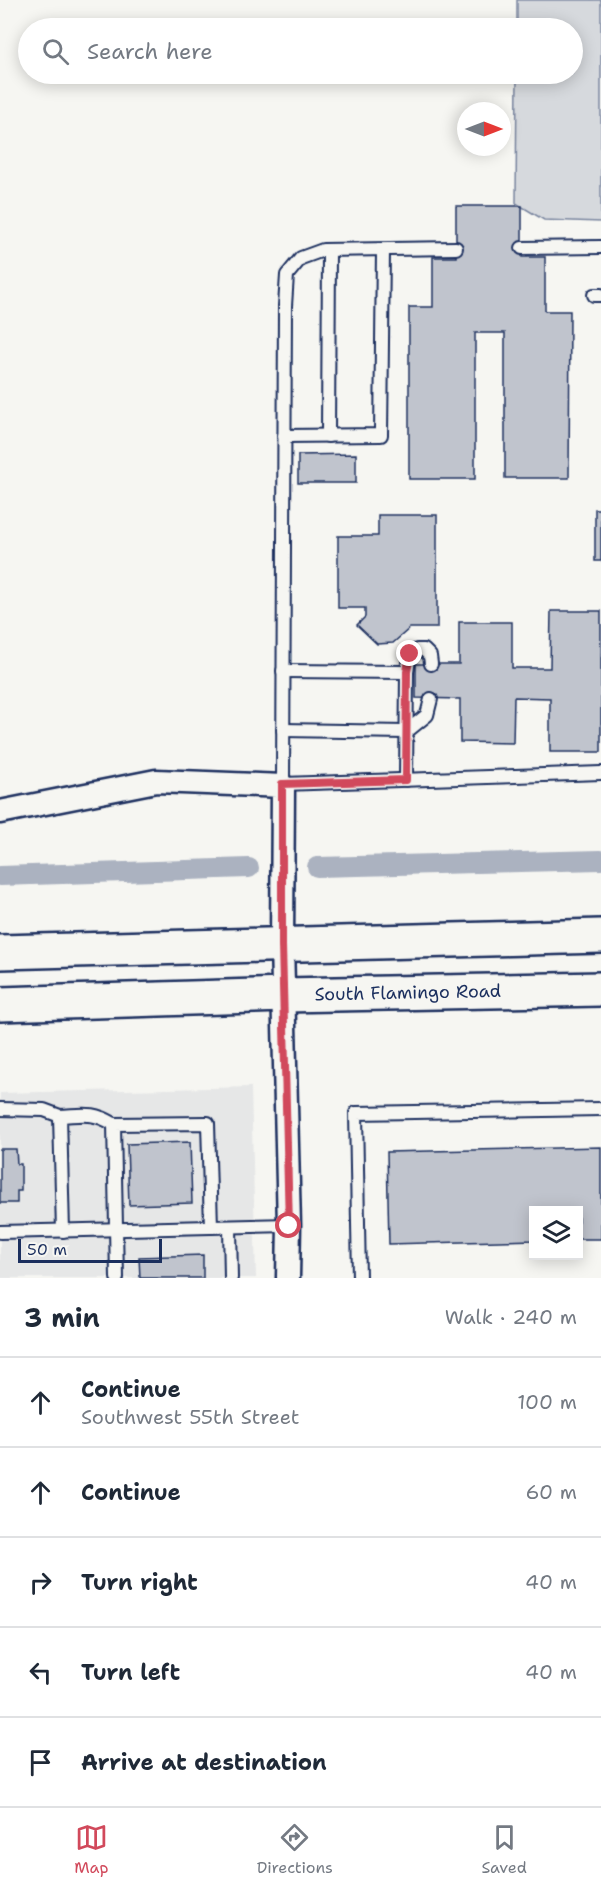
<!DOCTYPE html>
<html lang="en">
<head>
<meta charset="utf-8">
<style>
	:root { --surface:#fff; --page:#f2f2f3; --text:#1f2937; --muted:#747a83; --line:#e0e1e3; --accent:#d1495b }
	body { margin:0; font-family:"Shantell Sans",sans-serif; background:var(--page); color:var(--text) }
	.controls { position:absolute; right:18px; bottom:18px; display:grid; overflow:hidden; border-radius:0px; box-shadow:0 3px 15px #0003 }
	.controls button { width:54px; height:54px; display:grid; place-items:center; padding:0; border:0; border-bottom:2px solid var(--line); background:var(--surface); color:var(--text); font:30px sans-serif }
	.compass { position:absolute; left:457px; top:102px; width:54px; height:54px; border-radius:50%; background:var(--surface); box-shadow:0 3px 15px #0003; rotate:90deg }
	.scale { position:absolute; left:18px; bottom:15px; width:144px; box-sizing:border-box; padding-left:6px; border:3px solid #1b2f5e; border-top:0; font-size:16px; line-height:21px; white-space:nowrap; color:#1b2f5e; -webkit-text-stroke:4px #f6f6f2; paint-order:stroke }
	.stop { position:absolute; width:18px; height:18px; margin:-14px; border:4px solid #d1495b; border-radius:50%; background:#fff }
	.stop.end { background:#d1495b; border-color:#fff; box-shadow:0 2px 6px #0008 }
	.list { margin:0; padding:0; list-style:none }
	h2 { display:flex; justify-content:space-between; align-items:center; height:78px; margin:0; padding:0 24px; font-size:26px }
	h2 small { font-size:20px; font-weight:400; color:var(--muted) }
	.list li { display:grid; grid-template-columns:39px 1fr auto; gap:18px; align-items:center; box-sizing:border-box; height:90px; padding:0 24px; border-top:2px solid var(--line) }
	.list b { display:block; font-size:22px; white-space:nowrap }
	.list p { margin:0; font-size:20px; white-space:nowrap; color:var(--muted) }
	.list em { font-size:20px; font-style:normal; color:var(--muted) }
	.icon { flex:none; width:33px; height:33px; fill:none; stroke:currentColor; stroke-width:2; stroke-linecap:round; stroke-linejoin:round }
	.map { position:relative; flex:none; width:601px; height:1278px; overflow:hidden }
	.search { position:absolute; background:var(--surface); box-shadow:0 3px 15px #0003; left:18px; right:18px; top:18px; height:66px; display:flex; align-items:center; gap:15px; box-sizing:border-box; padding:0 21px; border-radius:33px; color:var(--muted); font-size:22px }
	.sheet { height:528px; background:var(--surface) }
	nav { display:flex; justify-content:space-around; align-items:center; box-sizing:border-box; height:84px; border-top:2px solid var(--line); background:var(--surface); font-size:16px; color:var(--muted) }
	nav a { display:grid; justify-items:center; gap:3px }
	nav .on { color:var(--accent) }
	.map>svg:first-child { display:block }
	.built { fill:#e6e7e7 }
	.green { fill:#d6d9dd; stroke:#78849e; stroke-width:1.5 }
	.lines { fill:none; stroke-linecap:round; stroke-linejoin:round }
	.canal { stroke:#abb2c0; stroke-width:20 }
	.building { fill:#c0c4cd; stroke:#1b2f5e; stroke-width:1.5 }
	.service-casing { stroke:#1b2f5e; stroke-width:16 }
	.minor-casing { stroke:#1b2f5e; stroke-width:27 }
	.trunk-casing { stroke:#1b2f5e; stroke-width:38 }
	.service { stroke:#f6f6f2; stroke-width:12 }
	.minor { stroke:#f6f6f2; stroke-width:22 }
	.trunk { stroke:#f6f6f2; stroke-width:33 }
	.route { stroke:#d1495b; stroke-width:8 }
	.labels { text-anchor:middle; stroke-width:5; stroke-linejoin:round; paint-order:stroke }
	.street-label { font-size:18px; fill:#1b2f5e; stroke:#f6f6f2 }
</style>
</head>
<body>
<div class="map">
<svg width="601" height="1278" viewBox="0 0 601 1278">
	<rect width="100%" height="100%" fill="#f6f6f2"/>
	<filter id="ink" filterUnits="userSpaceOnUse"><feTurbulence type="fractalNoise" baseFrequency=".0167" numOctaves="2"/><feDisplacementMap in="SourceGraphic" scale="12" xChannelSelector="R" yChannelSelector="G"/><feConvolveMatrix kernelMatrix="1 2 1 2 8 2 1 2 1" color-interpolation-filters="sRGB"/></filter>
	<g filter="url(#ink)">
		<polygon class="built" points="251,1087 256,1278 0,1278 0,1093"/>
		<polygon class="green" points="517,0 601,0 601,222 544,220 516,203 517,74 572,74 572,28 517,28"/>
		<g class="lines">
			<g class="canal">
				<polyline points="317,867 601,860"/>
				<polyline points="0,876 249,868"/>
			</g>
		</g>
		<g class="building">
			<polygon points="456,206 522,206 522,257 545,257 545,311 570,311 569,478 505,478 505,333 475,333 475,479 409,479 409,307 433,307 433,257 456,257"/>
			<polygon points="356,454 356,483 298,483 298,455"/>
			<rect x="595" y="509" width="6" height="52"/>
			<polygon points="378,515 437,515 437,628 410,628 393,643 377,644 357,625 365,617 365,608 338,608 338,536 378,536"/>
			<polygon points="551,611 601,611 601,752 550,752 550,698 514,697 513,743 460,742 460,699 416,698 416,664 459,664 459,622 512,622 512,668 550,668"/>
			<polygon points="190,1142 192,1203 129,1205 127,1144"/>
			<polygon points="601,1147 601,1239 578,1239 578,1210 534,1210 534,1240 389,1244 387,1152"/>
			<polygon points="0,1149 16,1149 17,1164 21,1164 21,1191 17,1191 17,1203 0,1203"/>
			<polygon points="203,1255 203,1278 140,1278 139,1257"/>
		</g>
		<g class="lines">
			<defs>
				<g id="service">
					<polyline points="522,248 601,247"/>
					<polyline points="594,295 601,295"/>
					<polyline points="284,436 381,435 383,250"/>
					<polyline points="328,436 329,250"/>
					<polyline points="283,671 407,672 406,780"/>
					<polyline points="407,672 410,654 417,650 424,650 430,656 431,664"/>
					<polyline points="283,730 406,732 427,715 431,699"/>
					<polyline points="283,784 601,773"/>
					<polyline points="283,786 285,306 287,275 301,258 323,250 456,248"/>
					<polyline points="0,1109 44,1110 60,1116"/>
					<polyline points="230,1227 231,1278"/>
					<path d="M63,1231L60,1116C83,1115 92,1111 114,1124"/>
					<polyline points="0,1232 289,1225"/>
					<polyline points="117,1278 114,1124 208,1123 211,1227"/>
					<polyline points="359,1278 356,1113 601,1109"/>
				</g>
				<polyline id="minor" points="0,812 156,781 283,786 282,944 289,1225 288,1278"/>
				<g id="trunk">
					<polyline points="0,952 601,936"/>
					<path id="s1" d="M0,1004L284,995L601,989"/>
				</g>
			</defs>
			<use href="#service" class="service-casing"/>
			<use href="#minor" class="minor-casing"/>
			<use href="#trunk" class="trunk-casing"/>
			<use href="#service" class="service"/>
			<use href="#minor" class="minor"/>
			<use href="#trunk" class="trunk"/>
		</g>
	</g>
	<g class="lines" filter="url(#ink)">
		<polyline class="route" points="289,1226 282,945 282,784 406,780 407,672 410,654"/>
	</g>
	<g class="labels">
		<g class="street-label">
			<text dy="6" stroke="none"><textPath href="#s1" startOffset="408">South Flamingo Road</textPath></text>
		</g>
	</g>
</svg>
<div class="controls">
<button><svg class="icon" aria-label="layers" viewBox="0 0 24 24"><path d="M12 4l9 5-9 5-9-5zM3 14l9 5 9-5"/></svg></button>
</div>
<svg class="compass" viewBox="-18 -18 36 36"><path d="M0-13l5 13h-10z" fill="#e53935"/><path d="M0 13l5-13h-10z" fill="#747a83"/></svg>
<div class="scale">50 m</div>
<div class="stop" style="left:289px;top:1226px"></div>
<div class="stop end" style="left:410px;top:654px"></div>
<div class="search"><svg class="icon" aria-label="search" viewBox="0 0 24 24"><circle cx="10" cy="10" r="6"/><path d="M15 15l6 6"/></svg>Search here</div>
</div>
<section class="sheet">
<h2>3 min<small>Walk · 240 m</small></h2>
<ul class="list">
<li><svg class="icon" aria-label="ahead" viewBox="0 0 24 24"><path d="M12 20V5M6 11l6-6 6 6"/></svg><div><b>Continue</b><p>Southwest 55th Street</p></div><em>100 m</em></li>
<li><svg class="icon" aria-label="ahead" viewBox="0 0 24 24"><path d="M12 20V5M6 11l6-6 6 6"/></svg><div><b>Continue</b></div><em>60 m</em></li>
<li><svg class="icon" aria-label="right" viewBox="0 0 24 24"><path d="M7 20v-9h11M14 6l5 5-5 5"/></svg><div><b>Turn right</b></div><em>40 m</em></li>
<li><svg class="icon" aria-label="left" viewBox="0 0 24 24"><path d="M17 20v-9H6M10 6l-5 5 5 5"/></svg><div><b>Turn left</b></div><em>40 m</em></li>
<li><svg class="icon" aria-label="arrive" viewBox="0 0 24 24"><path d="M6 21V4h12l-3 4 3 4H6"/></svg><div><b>Arrive at destination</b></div></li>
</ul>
</section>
<nav>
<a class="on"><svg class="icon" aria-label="map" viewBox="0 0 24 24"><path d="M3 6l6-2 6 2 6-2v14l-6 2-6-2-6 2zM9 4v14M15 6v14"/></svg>Map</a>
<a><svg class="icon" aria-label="directions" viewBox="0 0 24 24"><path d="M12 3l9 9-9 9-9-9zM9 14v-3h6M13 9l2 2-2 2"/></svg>Directions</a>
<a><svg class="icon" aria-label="saved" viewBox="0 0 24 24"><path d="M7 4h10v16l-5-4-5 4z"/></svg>Saved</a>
</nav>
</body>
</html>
